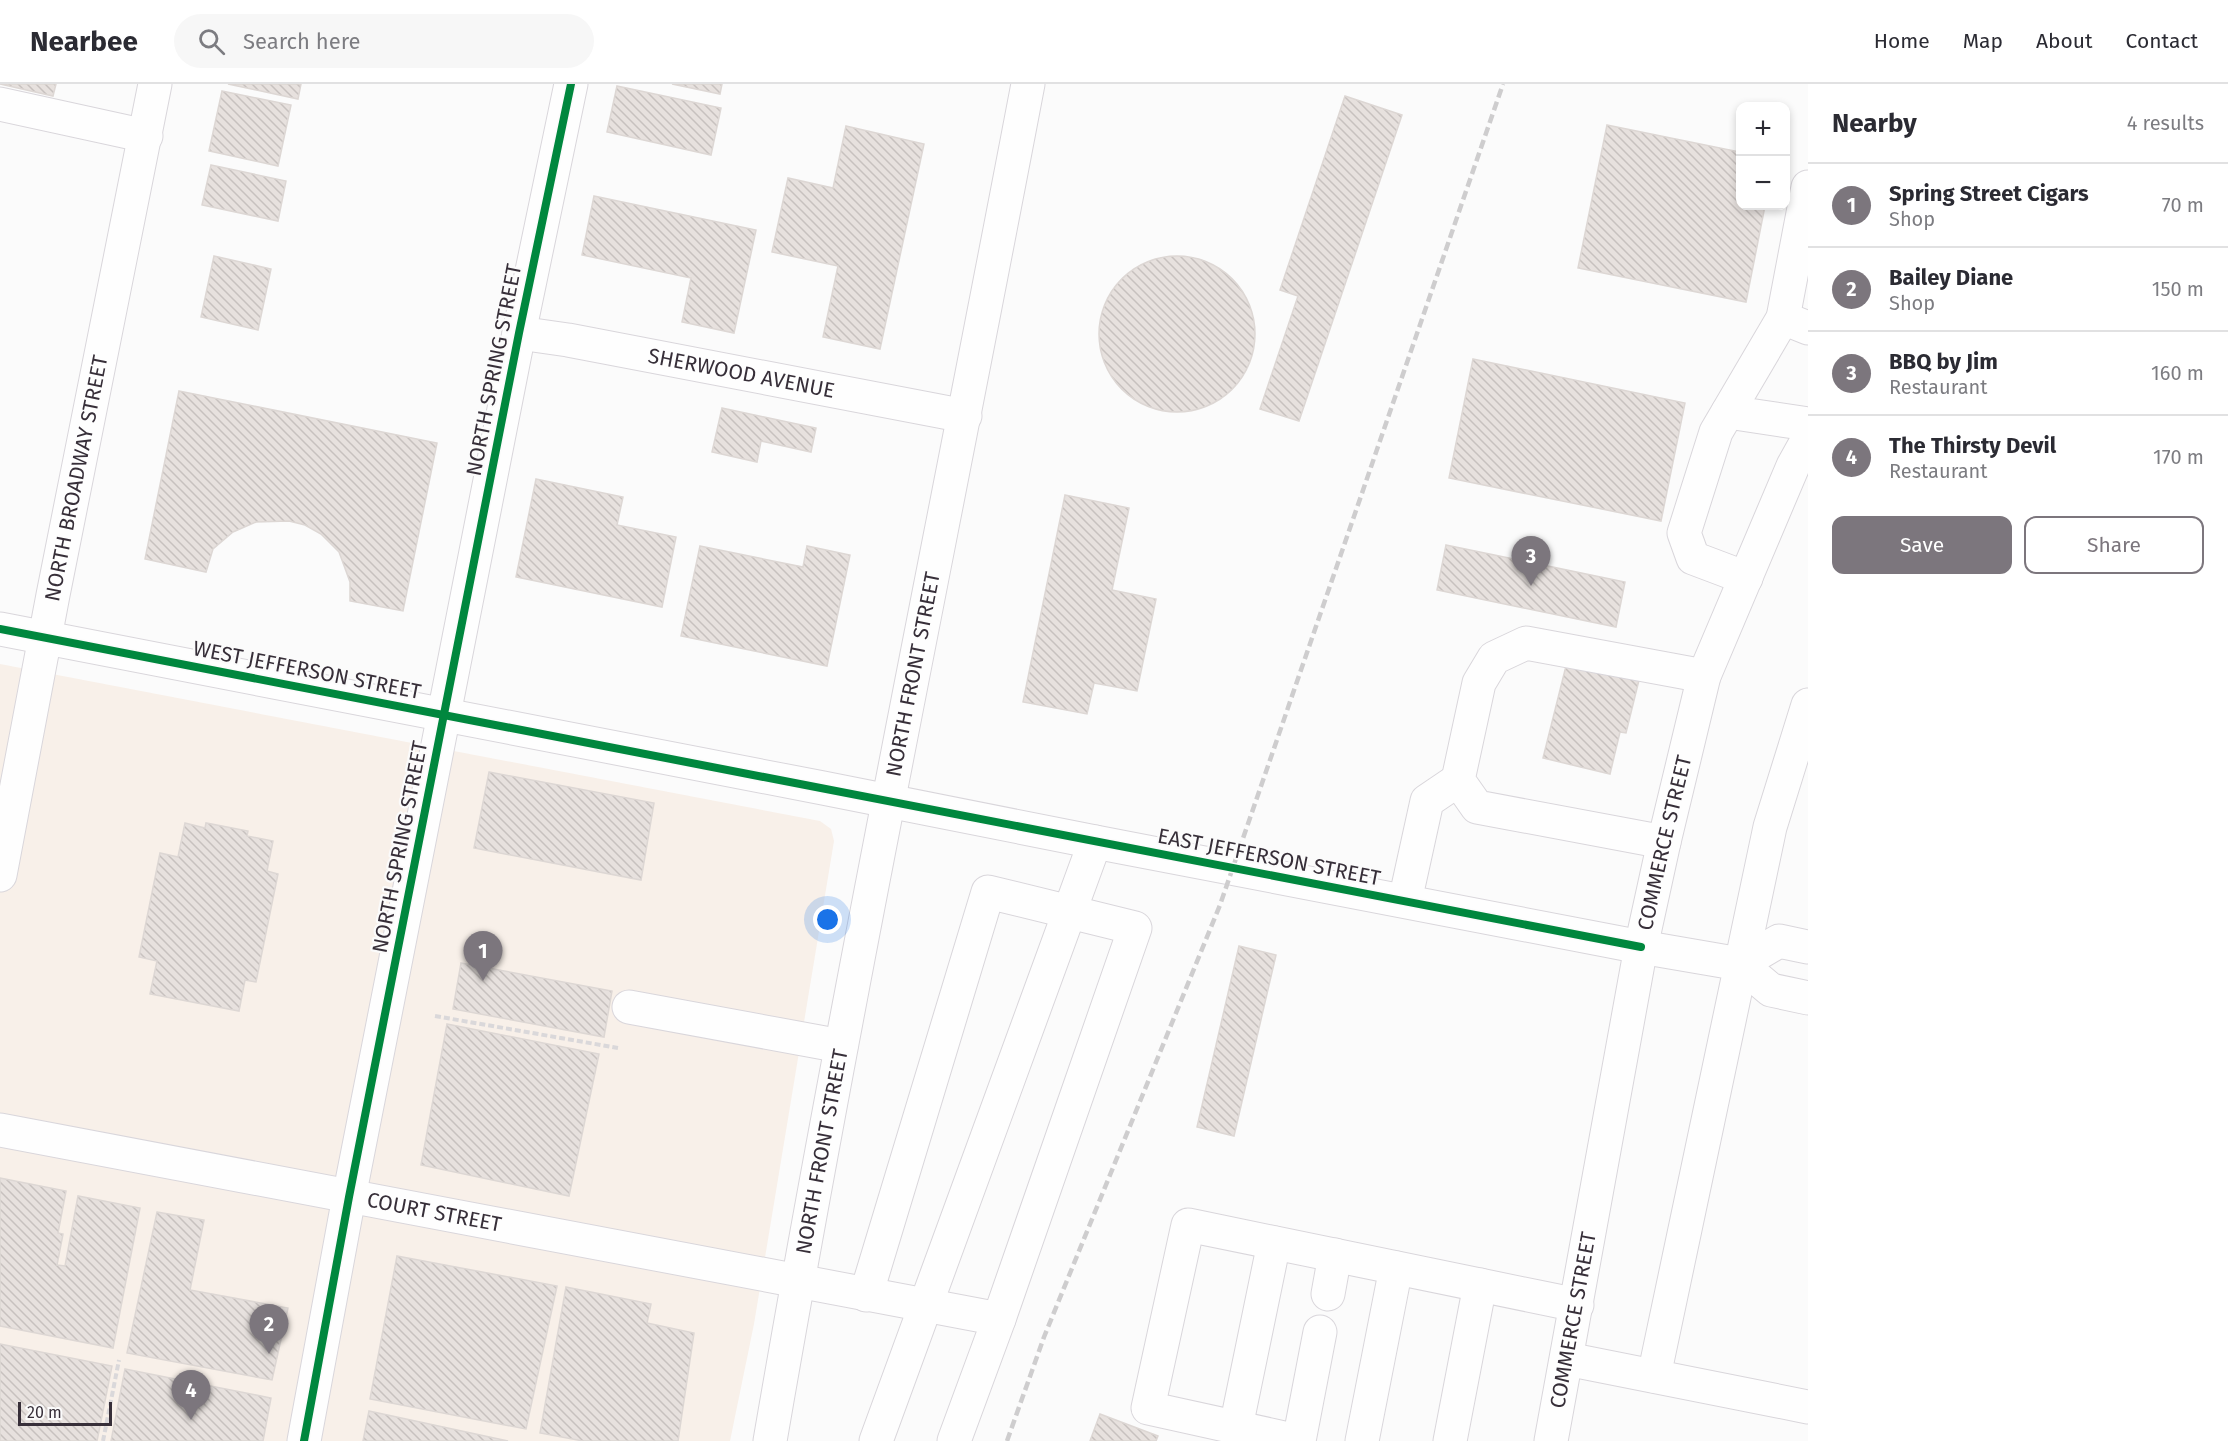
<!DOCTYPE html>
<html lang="en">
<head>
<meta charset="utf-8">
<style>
	:root { --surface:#fff; --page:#f7f7f7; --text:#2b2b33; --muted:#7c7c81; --line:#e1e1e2; --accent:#7c767d }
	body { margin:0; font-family:"Fira Sans",sans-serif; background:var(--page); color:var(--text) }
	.controls { position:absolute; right:18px; top:18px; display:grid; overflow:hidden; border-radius:12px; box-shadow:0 3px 9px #0003 }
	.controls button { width:54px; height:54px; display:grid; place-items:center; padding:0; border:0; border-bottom:2px solid var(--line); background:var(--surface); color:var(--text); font:30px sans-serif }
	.scale { position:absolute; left:18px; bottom:15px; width:94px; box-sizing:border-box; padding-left:6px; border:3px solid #372f39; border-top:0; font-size:16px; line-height:21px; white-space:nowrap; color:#372f39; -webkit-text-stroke:4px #fbfbfb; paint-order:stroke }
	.you { position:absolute; left:828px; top:836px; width:21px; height:21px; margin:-15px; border:4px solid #fff; border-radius:50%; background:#1a73e8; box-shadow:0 0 0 9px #1a73e833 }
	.badge { display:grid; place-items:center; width:39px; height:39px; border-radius:50%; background:var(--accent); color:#fff; font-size:20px; font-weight:700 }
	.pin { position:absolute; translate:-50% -50px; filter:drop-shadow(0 2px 3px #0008) }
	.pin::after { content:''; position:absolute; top:32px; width:21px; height:18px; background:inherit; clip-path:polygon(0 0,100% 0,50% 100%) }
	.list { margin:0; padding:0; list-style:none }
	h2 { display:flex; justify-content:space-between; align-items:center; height:78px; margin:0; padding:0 24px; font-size:26px }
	h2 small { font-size:20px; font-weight:400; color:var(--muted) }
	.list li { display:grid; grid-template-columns:39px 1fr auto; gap:18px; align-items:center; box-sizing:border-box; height:84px; padding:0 24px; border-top:2px solid var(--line) }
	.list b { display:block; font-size:22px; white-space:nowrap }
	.list p { margin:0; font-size:20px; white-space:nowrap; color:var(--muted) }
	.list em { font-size:20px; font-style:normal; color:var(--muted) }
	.actions { display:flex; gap:12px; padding:18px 24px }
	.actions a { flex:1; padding:14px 0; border:2px solid var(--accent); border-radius:12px; text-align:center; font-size:21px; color:var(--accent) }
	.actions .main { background:var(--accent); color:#fff }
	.icon { flex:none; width:33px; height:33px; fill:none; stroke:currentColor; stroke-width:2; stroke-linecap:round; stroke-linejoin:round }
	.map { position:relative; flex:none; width:1808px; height:1357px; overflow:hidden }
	header { display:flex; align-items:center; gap:36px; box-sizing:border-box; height:84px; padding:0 30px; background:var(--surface); border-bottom:2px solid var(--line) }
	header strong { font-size:28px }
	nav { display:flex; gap:33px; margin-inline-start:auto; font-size:21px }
	.search { width:420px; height:54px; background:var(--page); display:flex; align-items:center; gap:15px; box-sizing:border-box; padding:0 21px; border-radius:33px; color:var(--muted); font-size:22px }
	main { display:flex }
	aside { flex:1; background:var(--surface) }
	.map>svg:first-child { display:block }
	.commercial { fill:#f8f0e9 }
	.building { fill:url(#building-back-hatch); stroke:#ddd7d4; stroke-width:1.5 }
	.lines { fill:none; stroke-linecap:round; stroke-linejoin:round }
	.minor-casing { stroke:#d9d6db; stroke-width:35 }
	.path { stroke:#dad8da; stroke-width:4; stroke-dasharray:6 3; stroke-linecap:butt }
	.minor { stroke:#fefefe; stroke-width:33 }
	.rail { stroke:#cecdce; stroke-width:4.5; stroke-dasharray:9 4.5; stroke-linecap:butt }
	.cycleway-casing { stroke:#fbfbfb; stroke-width:11 }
	.cycleway { stroke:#00873e; stroke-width:8 }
	.labels { text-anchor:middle; stroke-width:4.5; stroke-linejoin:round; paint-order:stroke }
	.street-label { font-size:21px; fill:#372f39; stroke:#fbfbfb }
</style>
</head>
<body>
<header>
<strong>Nearbee</strong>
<div class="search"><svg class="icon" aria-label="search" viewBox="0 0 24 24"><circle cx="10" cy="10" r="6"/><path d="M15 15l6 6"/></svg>Search here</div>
<nav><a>Home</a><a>Map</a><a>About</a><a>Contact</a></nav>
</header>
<main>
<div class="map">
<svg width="1808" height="1357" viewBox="0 0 1808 1357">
	<defs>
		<pattern id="building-back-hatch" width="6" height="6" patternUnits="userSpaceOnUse" patternTransform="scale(1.5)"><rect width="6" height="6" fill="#e7e1de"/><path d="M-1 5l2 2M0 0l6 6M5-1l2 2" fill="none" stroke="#c7c1bf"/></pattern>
	</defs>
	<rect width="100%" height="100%" fill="#fbfbfb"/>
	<polygon class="commercial" points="0,580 820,737 831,745 834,757 754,1240 730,1357 0,1357"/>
	<g class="building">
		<polygon points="0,0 56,0 53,12"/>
		<polygon points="228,0 301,0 298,15"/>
		<polygon points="672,0 722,0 720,10"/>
		<polygon points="617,2 721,24 711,71 607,48"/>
		<polygon points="222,7 291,21 278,82 209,67"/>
		<polygon points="1345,12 1402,31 1299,337 1260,325 1298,212 1280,206"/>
		<polygon points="1607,41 1740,68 1740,122 1765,122 1746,218 1578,184"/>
		<polygon points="846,42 924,60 880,265 823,253 838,182 772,168 788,94 833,104"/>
		<polygon points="211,81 286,97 278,137 202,121"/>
		<polygon points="594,112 756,146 734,249 682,238 691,194 582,171"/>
		<polygon points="214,172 271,185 258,246 201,233"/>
		<circle cx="1177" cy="250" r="78"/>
		<polygon points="1473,275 1685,319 1661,437 1449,394"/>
		<polygon points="179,307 437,359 403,527 350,517 350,498 339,468 321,450 305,441 289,437 256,438 233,448 213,465 206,488 145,475"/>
		<polygon points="722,324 816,344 811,368 761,357 757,378 712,368"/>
		<polygon points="536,395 623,413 617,441 676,453 662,523 516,493"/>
		<polygon points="1065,411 1129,424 1112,506 1156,515 1137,607 1094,599 1087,630 1023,618"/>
		<polygon points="1446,461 1625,498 1616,543 1437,506"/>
		<polygon points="700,462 803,483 807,462 850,471 827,582 681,552"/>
		<polygon points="1568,574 1640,592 1626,649 1620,648 1610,690 1543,674"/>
		<polygon points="489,688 654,719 641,796 474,764"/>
		<polygon points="185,739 205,744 206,739 248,747 247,752 273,757 267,787 278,790 256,898 245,896 239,927 150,910 157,877 139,873 160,769 178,773"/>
		<polygon points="1239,862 1276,871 1234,1052 1197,1043"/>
		<polygon points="461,879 612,907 604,953 453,925"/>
		<polygon points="447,940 599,970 569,1112 421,1081"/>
		<polygon points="0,1094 66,1107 58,1149 63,1150 57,1181 65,1182 78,1112 140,1124 113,1264 0,1242"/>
		<polygon points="157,1128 204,1136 190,1206 288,1224 272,1296 127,1269"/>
		<polygon points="397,1172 557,1202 526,1345 370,1315"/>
		<polygon points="566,1203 651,1220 647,1239 694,1249 678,1357 583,1357 540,1349"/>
		<polygon points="0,1260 112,1282 97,1357 0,1357"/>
		<polygon points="125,1285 271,1314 263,1357 111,1357"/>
		<polygon points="369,1327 508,1357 363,1357"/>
		<polygon points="1100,1330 1158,1352 1156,1357 1090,1357"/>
	</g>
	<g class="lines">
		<defs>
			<g id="minor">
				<polyline points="0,20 146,52"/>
				<polyline points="1783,234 1808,244"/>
				<path id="s1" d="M519,249L568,256L965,332"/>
				<polyline points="1728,328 1808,340"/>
				<polyline points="1746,494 1693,474 1684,449 1716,348 1783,234 1808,103"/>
				<polyline points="0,545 823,704 1095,758 1641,863 1740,880 1771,906 1808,914"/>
				<polyline points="1664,758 1477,723 1458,696 1479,599 1494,574 1526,559 1704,592"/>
				<path id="s2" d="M0,791L53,511L155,0"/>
				<polyline points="1405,817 1427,717 1458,696"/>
				<polyline points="1740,880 1779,857 1808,863"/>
				<polyline points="629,923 841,962"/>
				<path id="s3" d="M0,1046L999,1235"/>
				<polyline points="1328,1210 1335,1171"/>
				<polyline points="866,1211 988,808 1135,844 999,1235 954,1357"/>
				<polyline points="1567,1275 1808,1323"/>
				<polyline points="1654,1292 1770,743 1808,621"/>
				<polyline points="1236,1343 1274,1159"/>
				<polyline points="304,1357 349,1113 519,249 571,0"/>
				<path id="s4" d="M770,1357C848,903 942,452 1028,0"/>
				<polyline points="876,1357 1095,758"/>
				<polyline points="1298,1357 1148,1324 1188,1141 1577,1221"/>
				<polyline points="1299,1357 1320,1248"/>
				<polyline points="1362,1357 1396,1184"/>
				<polyline points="1450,1357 1480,1201"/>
				<path id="s5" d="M1551,1357L1641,863L1664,758L1704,592L1793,382L1808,355"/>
			</g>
		</defs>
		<use href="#minor" class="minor-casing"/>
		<g class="path">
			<polyline points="435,932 618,964"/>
			<polyline points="103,1357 119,1276"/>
		</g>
		<use href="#minor" class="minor"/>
		<polyline class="rail" points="1007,1357 1044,1253 1220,821 1503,0"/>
		<defs>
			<g id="cycleway">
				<polyline points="0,545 1641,863"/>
				<polyline points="304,1357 349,1113 519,249 571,0"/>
			</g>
		</defs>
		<use href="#cycleway" class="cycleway-casing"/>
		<use href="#cycleway" class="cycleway"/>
	</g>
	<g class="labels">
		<g class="street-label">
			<text transform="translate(494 286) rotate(-79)" y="7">NORTH SPRING STREET</text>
			<text dy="7" stroke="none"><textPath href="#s1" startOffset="226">SHERWOOD AVENUE</textPath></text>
			<text dy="7" stroke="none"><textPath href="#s2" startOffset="404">NORTH BROADWAY STREET</textPath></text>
			<text transform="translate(307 586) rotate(11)" y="7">WEST JEFFERSON STREET</text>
			<text dy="7" stroke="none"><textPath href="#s4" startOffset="780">NORTH FRONT STREET</textPath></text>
			<text dy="7" stroke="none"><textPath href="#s5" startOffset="609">COMMERCE STREET</textPath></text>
			<text transform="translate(400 763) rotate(-79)" y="7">NORTH SPRING STREET</text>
			<text transform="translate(1269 773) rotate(11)" y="7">EAST JEFFERSON STREET</text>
			<text dy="7" stroke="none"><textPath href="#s4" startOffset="294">NORTH FRONT STREET</textPath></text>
			<text dy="7" stroke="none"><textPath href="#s3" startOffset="442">COURT STREET</textPath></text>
			<text dy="7" stroke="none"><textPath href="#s5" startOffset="123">COMMERCE STREET</textPath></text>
		</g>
	</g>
</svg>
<div class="controls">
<button>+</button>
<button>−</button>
</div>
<div class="scale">20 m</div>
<div class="you"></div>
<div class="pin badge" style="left:483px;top:897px">1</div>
<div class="pin badge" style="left:269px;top:1270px">2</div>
<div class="pin badge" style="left:1531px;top:502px">3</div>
<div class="pin badge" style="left:191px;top:1336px">4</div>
</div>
<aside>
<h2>Nearby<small>4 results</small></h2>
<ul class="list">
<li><span class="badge">1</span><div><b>Spring Street Cigars</b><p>Shop</p></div><em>70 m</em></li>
<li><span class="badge">2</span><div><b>Bailey Diane</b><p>Shop</p></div><em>150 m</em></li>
<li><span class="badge">3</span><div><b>BBQ by Jim</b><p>Restaurant</p></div><em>160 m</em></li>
<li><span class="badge">4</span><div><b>The Thirsty Devil</b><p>Restaurant</p></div><em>170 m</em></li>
</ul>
<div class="actions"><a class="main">Save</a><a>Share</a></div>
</aside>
</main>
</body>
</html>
